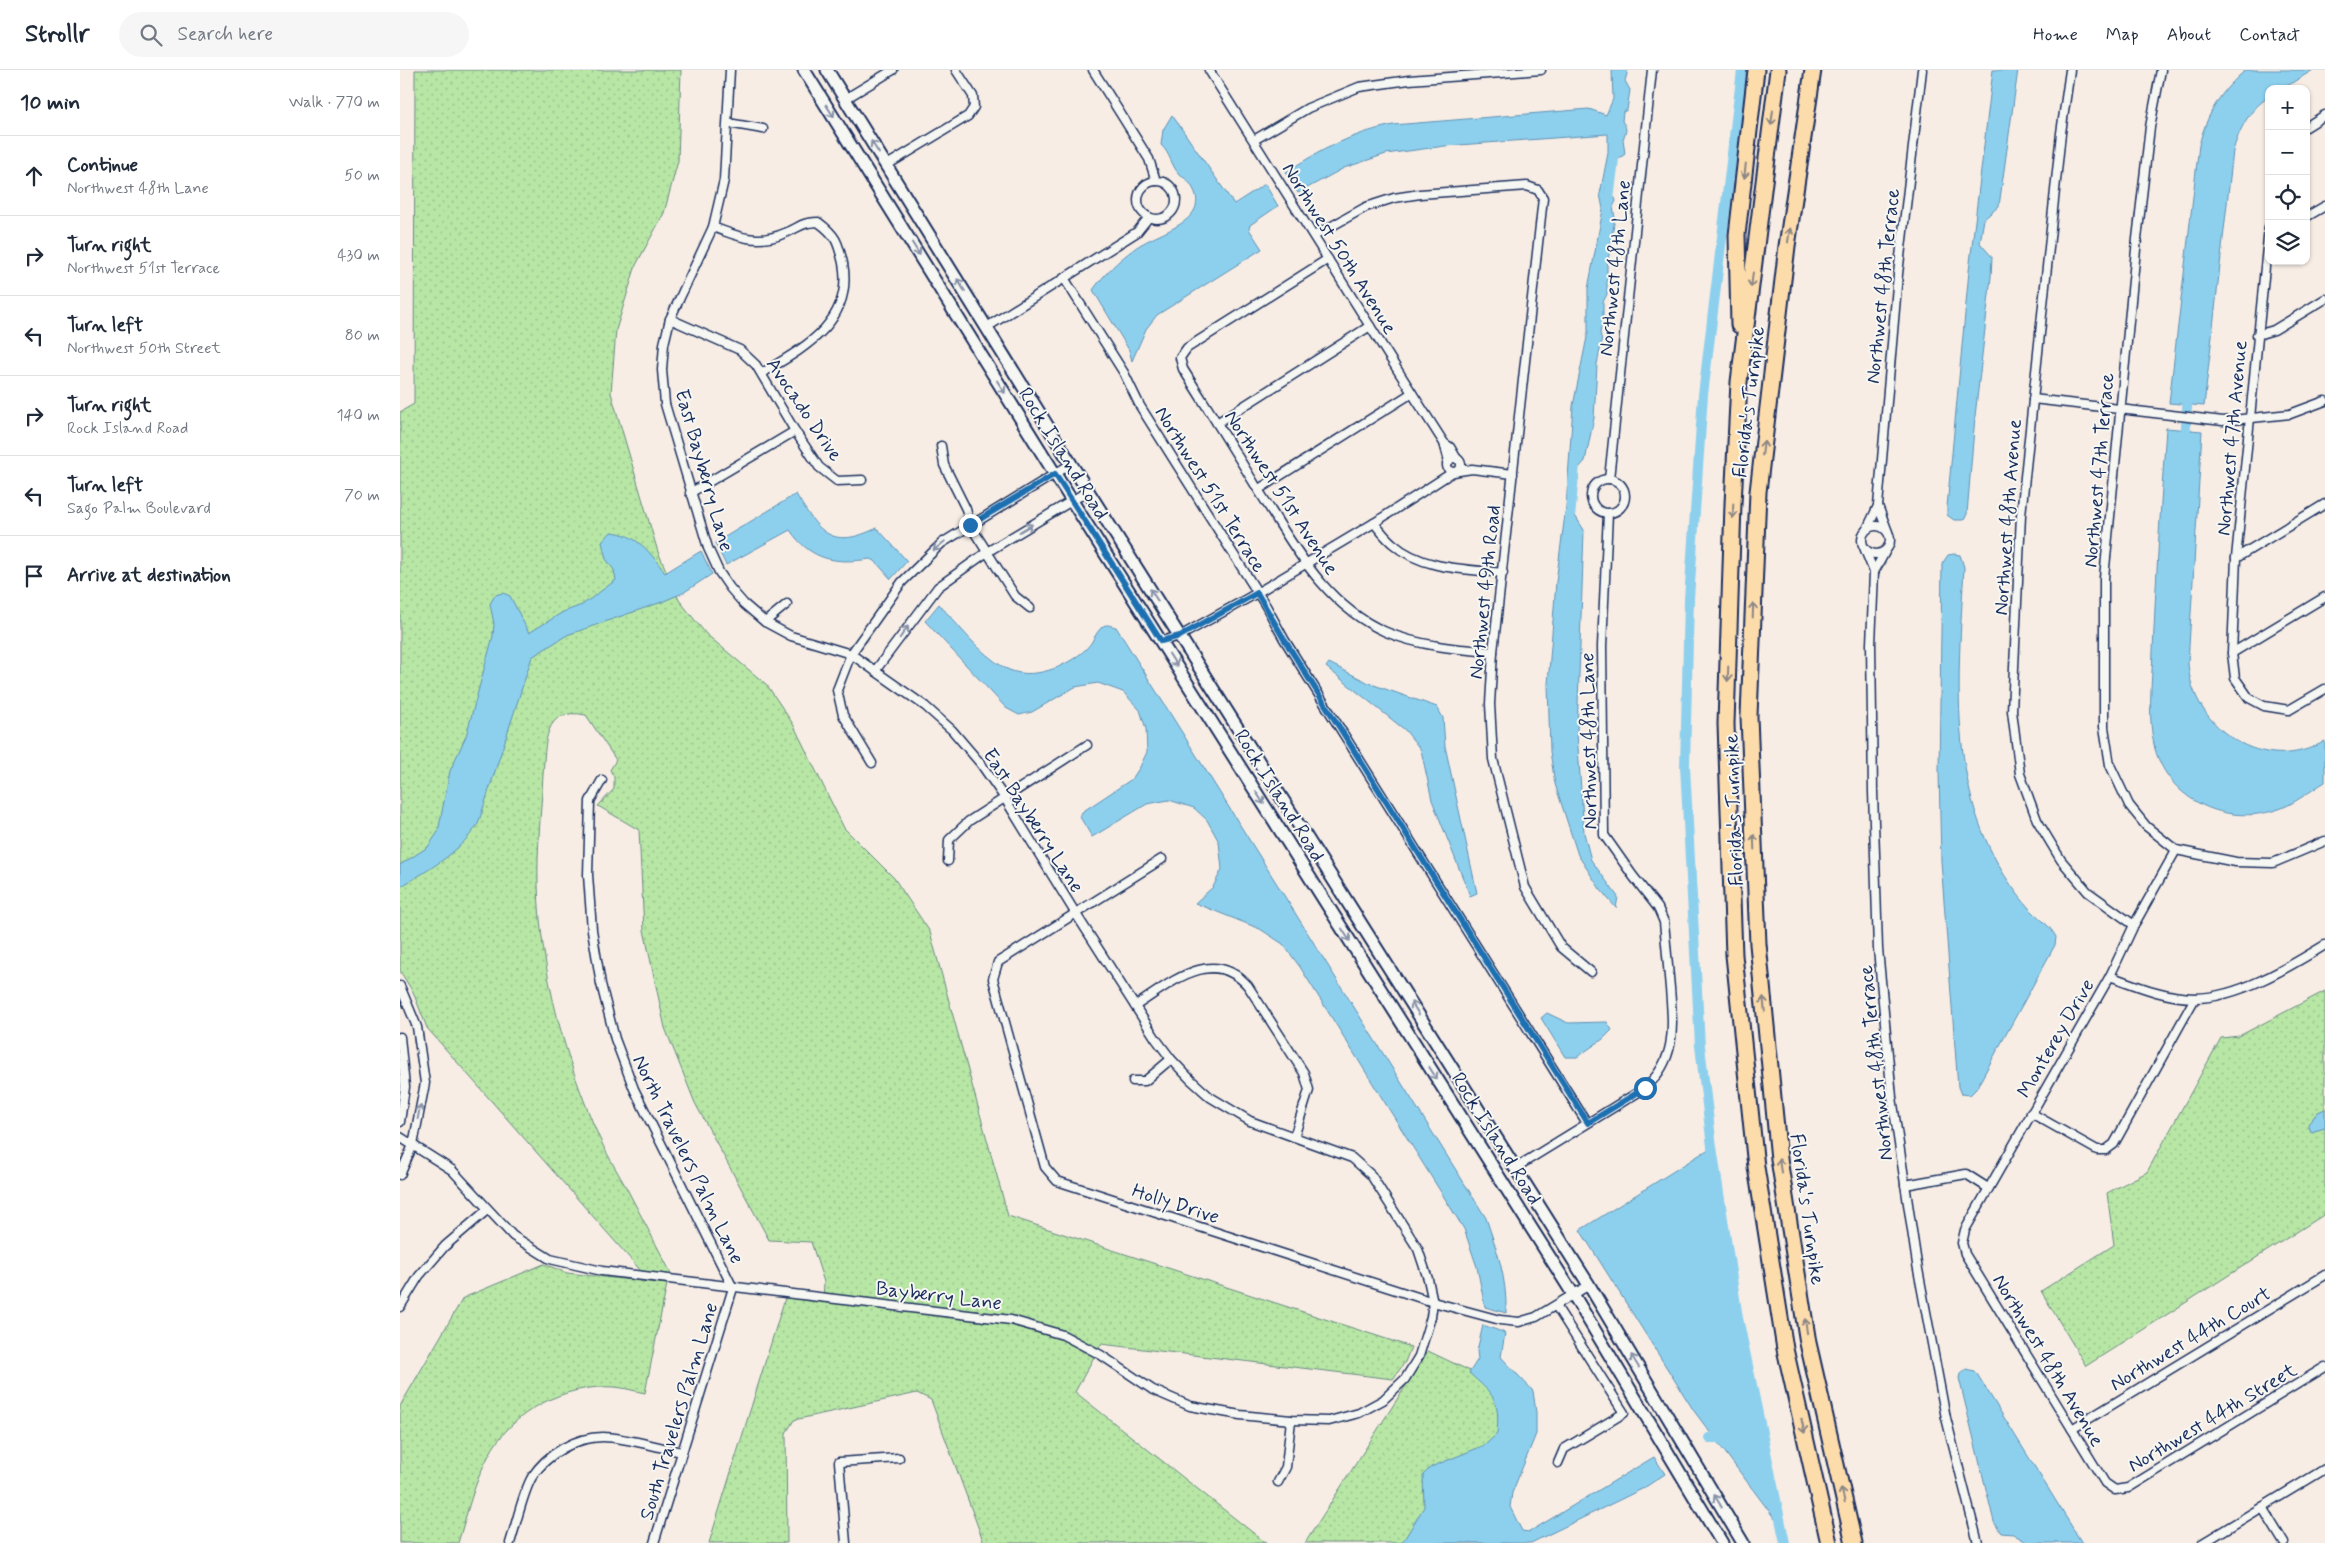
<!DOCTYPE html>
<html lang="en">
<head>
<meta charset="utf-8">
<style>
	:root { --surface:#fff; --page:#f6f6f7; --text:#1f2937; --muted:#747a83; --line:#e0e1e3 }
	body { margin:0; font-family:Mynerve,sans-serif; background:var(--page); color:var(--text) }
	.controls { position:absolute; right:15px; top:15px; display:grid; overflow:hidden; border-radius:10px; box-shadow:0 1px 4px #0004 }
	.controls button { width:45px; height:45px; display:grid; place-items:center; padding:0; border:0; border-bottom:1px solid var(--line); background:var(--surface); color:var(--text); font:25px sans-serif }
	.stop { position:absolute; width:15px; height:15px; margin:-11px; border:4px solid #1f6fb2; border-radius:50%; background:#fff }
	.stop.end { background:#1f6fb2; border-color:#fff; box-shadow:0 1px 5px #0008 }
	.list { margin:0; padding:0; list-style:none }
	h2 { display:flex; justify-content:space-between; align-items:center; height:65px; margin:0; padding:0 20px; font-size:21px }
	h2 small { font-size:16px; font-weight:400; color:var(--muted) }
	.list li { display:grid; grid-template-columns:32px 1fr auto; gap:15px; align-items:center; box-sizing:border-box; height:80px; padding:0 20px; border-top:1px solid var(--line) }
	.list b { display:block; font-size:19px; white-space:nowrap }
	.list p { margin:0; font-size:16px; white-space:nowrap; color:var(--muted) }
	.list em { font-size:16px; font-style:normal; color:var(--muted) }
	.icon { flex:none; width:28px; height:28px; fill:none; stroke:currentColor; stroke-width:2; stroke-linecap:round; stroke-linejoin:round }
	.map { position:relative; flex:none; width:1925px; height:1473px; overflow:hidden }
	header { display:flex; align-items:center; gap:30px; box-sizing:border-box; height:70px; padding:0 25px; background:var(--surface); border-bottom:1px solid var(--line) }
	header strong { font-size:24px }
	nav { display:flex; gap:28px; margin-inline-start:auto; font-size:18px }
	.search { width:350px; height:45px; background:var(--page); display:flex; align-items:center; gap:12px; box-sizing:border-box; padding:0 18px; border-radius:28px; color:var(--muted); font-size:19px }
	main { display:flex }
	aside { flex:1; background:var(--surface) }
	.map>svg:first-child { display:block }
	.grass { fill:url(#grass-dots); stroke:#698a82 }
	.water { fill:#8dd0ee; stroke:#5f90b4 }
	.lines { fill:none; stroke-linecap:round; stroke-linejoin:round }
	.canal { stroke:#8dd0ee; stroke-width:10 }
	.street-casing { stroke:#1b2f5e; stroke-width:11 }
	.secondary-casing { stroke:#1b2f5e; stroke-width:15 }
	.highway-casing { stroke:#1b2f5e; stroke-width:19 }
	.street { stroke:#f6f6f2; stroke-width:8 }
	.secondary { stroke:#f6f6f2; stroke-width:11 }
	.highway { stroke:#fddcac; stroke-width:15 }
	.oneway { stroke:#8892a8 }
	.oneway2 { stroke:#8c8685 }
	.route { stroke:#1f6fb2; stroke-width:6 }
	.labels { text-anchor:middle; stroke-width:4; stroke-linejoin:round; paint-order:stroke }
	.street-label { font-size:20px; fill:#1b2f5e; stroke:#f6f6f2 }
</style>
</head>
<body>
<header>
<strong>Strollr</strong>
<div class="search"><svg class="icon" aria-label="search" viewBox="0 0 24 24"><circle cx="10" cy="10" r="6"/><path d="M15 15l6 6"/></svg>Search here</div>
<nav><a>Home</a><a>Map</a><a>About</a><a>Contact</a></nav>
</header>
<main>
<aside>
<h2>10 min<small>Walk · 770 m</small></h2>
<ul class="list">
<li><svg class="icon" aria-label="ahead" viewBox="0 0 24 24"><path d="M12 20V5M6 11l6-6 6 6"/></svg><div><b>Continue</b><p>Northwest 48th Lane</p></div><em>50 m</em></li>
<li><svg class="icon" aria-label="right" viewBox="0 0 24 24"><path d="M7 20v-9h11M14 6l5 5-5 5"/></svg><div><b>Turn right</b><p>Northwest 51st Terrace</p></div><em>430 m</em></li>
<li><svg class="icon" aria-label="left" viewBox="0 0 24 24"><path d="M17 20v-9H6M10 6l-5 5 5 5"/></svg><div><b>Turn left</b><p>Northwest 50th Street</p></div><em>80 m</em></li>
<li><svg class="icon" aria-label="right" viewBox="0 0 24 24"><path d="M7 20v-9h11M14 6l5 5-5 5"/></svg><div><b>Turn right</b><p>Rock Island Road</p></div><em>140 m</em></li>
<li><svg class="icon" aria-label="left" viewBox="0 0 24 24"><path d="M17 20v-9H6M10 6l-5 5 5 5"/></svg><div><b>Turn left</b><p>Sago Palm Boulevard</p></div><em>70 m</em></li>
<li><svg class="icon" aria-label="arrive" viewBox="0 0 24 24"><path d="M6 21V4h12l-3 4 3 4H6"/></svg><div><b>Arrive at destination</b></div></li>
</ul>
</aside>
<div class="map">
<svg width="1925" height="1473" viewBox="0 0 1925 1473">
	<defs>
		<pattern id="grass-dots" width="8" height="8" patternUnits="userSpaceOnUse" patternTransform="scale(1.25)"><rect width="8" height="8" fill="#b7e6a5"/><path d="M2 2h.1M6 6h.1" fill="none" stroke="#9dc690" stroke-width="1.8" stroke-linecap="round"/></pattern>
	</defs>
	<rect width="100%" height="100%" fill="#f7ede4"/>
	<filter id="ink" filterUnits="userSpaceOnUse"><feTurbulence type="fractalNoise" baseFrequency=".02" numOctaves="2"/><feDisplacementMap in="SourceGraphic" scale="10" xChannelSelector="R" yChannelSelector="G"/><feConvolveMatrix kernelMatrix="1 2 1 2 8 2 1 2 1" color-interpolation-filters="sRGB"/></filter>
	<g filter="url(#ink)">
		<g class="grass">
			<path d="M15,0H281L278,91L264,143L236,195L216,260L211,323L258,482L279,530L306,564L367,615L393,654L444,758L494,808L530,862L608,1146L1011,1277L1005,1292L993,1309L701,1274L675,1322L866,1473H584L531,1330L517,1323L394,1350L386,1363L387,1473H309L385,1228L423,1232L424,1212L411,1172L369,1170L295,1033L265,958L244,860L239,760L198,736L214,719V707L210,700L216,690L186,645C142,636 146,674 143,705C141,742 137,778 138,815C140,900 165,990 199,1067C207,1085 217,1101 226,1117C241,1146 257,1176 272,1205L241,1201L27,958L13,922L0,901V342L14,334Z"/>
			<polygon points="1925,921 1925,1144 1686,1296 1641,1221 1714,1175 1707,1123 1747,1102 1821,968 1839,966"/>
			<path d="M144,1194L167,1203L267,1214L245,1323C235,1321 225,1318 215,1317C165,1314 111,1341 88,1387C74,1413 67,1444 58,1473H0V1336L63,1228Z"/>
			<polygon points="1028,1281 1110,1320 1101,1417 1107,1473 905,1473"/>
		</g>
		<g class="water">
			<path d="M1212,0H1228L1225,11L1230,20L1227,40L1223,42L1222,51C1227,58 1227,61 1223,69L1225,84L1210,95L1205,124L1215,128L1216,131L1213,137L1215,148L1207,197V224L1203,232V248L1200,263L1202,271L1197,294L1194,348L1185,391L1178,399V410L1171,409L1168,435L1174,437V444L1184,460L1177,663L1184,763L1191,790L1218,827L1216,838L1200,819L1178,785L1155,714L1150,681L1148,614L1156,512L1166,437L1173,336L1188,262V219L1203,139L1200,124L1208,83V64L1045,76L986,84L944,98L898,123L886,102C920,80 953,63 993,55L1189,39L1206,45L1213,29Z"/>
			<polygon points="1593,0 1618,0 1599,136 1584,149 1580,173 1592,187 1591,207 1575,346 1567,444 1564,450 1554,450 1547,445 1547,437 1569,201"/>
			<path d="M1846,0H1913L1882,19H1869V27C1849,39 1839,60 1833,81L1804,336L1769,333L1799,75C1807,44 1821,20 1846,0Z"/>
			<path d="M772,45L834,134L865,114L878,136L850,155L849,159L862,179L757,245L746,259L732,291L729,280L693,220C704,204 719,190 734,179C755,162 820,151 788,111C786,108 781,107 779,104C771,95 770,83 761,75L763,60Z"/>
			<path d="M1766,358L1802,361L1788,593C1792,659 1865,707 1925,671V712C1910,721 1893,735 1876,740C1826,756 1770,731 1755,679C1747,649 1752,612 1753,581C1756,506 1761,432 1766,358Z"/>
			<path d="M396,424C419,463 432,480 477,458L507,491L491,509L475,491L470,489C436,494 411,491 390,460L326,495L315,473Z"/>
			<path d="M211,462C237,464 251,483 265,503L301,481L312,504L283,523L259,533L167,565L132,587L78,754C58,784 30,799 0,817V795L28,777L38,762L50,701L66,666L93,566L94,554L90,534L95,525L103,523L110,526L129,563L163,542L182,535L216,510L214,500L206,489L202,472Z"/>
			<path d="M1554,484L1560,485L1564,497C1559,595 1547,705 1598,794C1606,809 1617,824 1628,837C1637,847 1650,855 1656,867L1655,875L1576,1019L1570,1025L1561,1024L1558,1017L1541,791L1539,701L1542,494L1548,485Z"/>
			<path d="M539,534C559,556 579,583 605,598C631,612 667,597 686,579C693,573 695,563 702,557C706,553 711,556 716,557L1086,1148C1097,1181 1107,1207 1106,1243L1085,1237L1077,1197L1064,1159L900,897L883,874L860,859L795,833L813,817L822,799L819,772L807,750L794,738L769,730L747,734L692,767L680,747L682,742L732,709L740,697L747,682L746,659L740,640L723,622L698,613L675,617L632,642L619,645L606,638L525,551Z"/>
			<polygon points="929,593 971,614 1037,637 1043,648 1045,676 1077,823 1070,826 1032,730 1021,680 1005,660 926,597"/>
			<polygon points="1147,943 1168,953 1207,952 1212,960 1203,969 1177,987 1165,987 1141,948"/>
			<polygon points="1925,1039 1925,1058 1911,1062 1908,1054 1918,1042"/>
			<polygon points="1312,1077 1338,1248 1381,1457 1294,1341 1180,1160"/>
			<path d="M1083,1255L1105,1263L1101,1287L1133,1321L1136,1342V1364L1112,1423L1110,1437L1122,1461L1129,1462L1254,1387L1265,1404L1244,1418L1131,1473H1002L1024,1437L1023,1405L1031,1397L1085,1375L1097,1364C1100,1329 1094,1325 1069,1303L1078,1289L1077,1281Z"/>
			<polygon points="1566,1299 1574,1301 1577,1304 1682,1473 1628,1473 1613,1464 1601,1463 1594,1452 1559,1308 1560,1304"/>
		</g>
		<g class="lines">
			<g class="canal">
				<polyline points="1342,0 1303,325 1289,529 1285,696 1300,976 1312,1077 1338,1248 1385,1473"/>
				<polyline points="1208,138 1215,81"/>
				<polyline points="1785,372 1788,322"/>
				<polyline points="1170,448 1175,395"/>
				<polyline points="1309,1368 1321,1368 1325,1374"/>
			</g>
			<defs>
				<g id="street">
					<polyline points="693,0 749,89 756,111"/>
					<polyline points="809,0 1012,323 1044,373 1050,377 1057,389"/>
					<polyline points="1670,0 1661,63 1621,445 1612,641 1620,704 1637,750 1661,790 1688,822 1734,855"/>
					<polyline points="1761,0 1750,57 1737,169 1704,508 1704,657 1710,695 1729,735 1746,756 1776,780 1836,792 1873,793 1925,771"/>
					<polyline points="445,29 493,0"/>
					<polyline points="328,53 363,59"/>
					<polyline points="1906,57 1925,45"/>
					<polyline points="854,70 908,38 959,17 1009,10 1141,0"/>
					<polyline points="487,95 568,46 574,37 573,26 556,0"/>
					<circle cx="757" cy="130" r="19"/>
					<polyline points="1906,147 1925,136"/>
					<path d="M313,157C338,167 359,175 385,163C401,157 399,153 418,152C436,165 438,172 443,193C454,252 404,278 362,303"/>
					<polyline points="1869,157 1836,488 1832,583 1835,608 1849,628 1864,636 1889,640 1925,619"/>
					<polyline points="914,166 966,137 994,128 1020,124 1127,116 1138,120 1143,128 1093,582 1090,634 1093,689 1125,817 1161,877 1191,902"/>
					<path d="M928,189L787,278L780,288L783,299C808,339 833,378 857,418C892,472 923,535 986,562C1019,576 1057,579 1093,582"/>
					<polyline points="664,208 724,303 740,336 866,536 884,569 1187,1053"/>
					<polyline points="270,249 340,280 356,295 395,361 419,397 437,411 462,410"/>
					<polyline points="587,257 737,162 749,147"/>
					<polyline points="1857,265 1874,260 1925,229"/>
					<polyline points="1633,329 1823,351 1890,344 1925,331"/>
					<polyline points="817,353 970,256"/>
					<polyline points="1044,373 1049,391"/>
					<polyline points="541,376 544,395 566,439 570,455 615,526 630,538"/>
					<circle cx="1054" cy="395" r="7"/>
					<polyline points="1059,401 1072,399 1113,404"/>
					<polyline points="1209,409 1252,0"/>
					<circle cx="1208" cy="426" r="17"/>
					<polyline points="859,419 1012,323"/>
					<polyline points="290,423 395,361"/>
					<polyline points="1478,436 1488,462"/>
					<path d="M974,453C980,460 985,467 992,473C1022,500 1066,499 1103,503"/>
					<circle cx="1476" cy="470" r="14"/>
					<polyline points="1467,459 1478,436 1498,204 1522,0"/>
					<polyline points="1465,480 1474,502 1471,574 1473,722 1478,879 1492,1027 1517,1194 1546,1348 1578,1473"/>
					<polyline points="1836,488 1925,434"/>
					<polyline points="1474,502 1485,482"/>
					<polyline points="365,552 387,534"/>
					<polyline points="761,571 780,566 850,527 974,453 1053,402"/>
					<polyline points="1832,583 1925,527"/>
					<polyline points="475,601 538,517 587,482 688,421"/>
					<polyline points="472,693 443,645 437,620 451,584 502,512 542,473 671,394"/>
					<polyline points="202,710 190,731 188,805 192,860 201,914 215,969 234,1019 333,1218 254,1473"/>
					<polyline points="1776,780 1734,855 1710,906 1565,1160 1562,1173 1565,1184 1705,1413 1715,1420 1728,1418 1925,1297"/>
					<polyline points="762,789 598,892 593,909 645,1097 657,1111 1033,1232 1100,1250 1119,1252 1136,1247 1189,1215"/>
					<polyline points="548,791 549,770 569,751 687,675"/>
					<path d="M1710,906C1737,916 1766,928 1795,928C1838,928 1889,897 1925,875"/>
					<polyline points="0,916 17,957 25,1013 13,1075 0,1105"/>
					<path d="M735,936C770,914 812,875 848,916L904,1003L909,1020L894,1067"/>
					<polyline points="0,967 5,1017 0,1052"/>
					<polyline points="733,1011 745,1011 771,989"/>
					<polyline points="1631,1043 1697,1080 1706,1080 1714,1074 1795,928"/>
					<polyline points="0,1067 52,1100 113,1166 150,1189 202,1201 611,1250 663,1265 701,1285 753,1320 790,1336 840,1345 891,1350 929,1351 959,1343 983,1330 1005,1309 1019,1286 1031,1247 1033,1232 1028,1209 1018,1179 971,1105 952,1088 850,1051 810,1027 790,1009 771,989 756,969 676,844 604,727 581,694 552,660 525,636 451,584 391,566 365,552 344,534 330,518 319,502 308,478 265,334 262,300 264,274 270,249 313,157 324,110 330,0"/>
					<path d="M1115,1098L1245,1018C1277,989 1273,958 1270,918C1268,896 1266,874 1264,852L1258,838L1233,806L1204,765L1202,576L1208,443"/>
					<polyline points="1505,1115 1566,1104 1588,1118"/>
					<polyline points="1156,1236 1224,1343 1164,1379 1158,1393"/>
					<polyline points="0,1237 19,1206 45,1176 87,1140"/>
					<polyline points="1672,1359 1925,1205"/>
					<polyline points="878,1412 886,1397 891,1350"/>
					<polyline points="1862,1437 1884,1473"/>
					<path d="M110,1473C116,1455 123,1422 132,1407C147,1384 175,1367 203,1367C224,1367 260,1378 282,1382"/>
					<polyline points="446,1473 439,1392 499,1388"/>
					<polyline points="1803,1473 1925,1399"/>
				</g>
				<g id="secondary">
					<polyline points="404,0 655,404 1173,1224 1322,1473"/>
					<polyline points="427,0 671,394 1189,1215 1343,1473"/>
				</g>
				<g id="highway">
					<polyline points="1378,0 1339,312 1333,434 1326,654 1334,885 1356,1097 1385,1279 1429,1473"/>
					<polyline points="1413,0 1387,176 1358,422 1349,646 1358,874 1379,1089 1408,1273 1454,1473"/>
					<polyline points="1339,255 1337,165 1356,0"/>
				</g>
			</defs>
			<use href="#street" class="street-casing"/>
			<use href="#secondary" class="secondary-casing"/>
			<use href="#highway" class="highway-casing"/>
			<use href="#street" class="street"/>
			<use href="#secondary" class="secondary"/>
			<use href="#highway" class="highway"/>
		</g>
		<defs><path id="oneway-shaft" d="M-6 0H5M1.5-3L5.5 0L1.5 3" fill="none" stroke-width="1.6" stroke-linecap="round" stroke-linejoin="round" transform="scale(1.25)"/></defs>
		<g class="oneway">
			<use href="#oneway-shaft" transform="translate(430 41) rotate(58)"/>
			<use href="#oneway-shaft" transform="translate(475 77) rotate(-122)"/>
			<use href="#oneway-shaft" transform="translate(516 179) rotate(58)"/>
			<use href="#oneway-shaft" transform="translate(561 215) rotate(-122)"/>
			<use href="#oneway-shaft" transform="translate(601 317) rotate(58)"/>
			<use href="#oneway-shaft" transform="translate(626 458) rotate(-31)"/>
			<use href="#oneway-shaft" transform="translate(539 476) rotate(141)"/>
			<use href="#oneway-shaft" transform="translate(754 525) rotate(-122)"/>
			<use href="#oneway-shaft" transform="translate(504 562) rotate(-55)"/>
			<use href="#oneway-shaft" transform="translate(773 590) rotate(58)"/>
			<use href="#oneway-shaft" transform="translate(860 728) rotate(58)"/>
			<use href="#oneway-shaft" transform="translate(946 865) rotate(58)"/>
			<use href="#oneway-shaft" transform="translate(1015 938) rotate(-122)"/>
			<use href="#oneway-shaft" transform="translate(1033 1003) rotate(58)"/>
			<use href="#oneway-shaft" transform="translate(19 1042) rotate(-79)"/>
			<use href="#oneway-shaft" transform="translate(1235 1291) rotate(-121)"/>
			<use href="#oneway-shaft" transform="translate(1318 1431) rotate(-121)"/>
		</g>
		<g class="oneway2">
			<use href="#oneway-shaft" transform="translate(1372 48) rotate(97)"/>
			<use href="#oneway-shaft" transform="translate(1345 101) rotate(96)"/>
			<use href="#oneway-shaft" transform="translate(1389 165) rotate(-82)"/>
			<use href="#oneway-shaft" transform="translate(1352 210) rotate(97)"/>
			<use href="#oneway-shaft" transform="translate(1363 378) rotate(-83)"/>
			<use href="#oneway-shaft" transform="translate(1333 441) rotate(92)"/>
			<use href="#oneway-shaft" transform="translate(1353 540) rotate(-88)"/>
			<use href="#oneway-shaft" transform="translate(1328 604) rotate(92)"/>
			<use href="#oneway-shaft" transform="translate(1354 772) rotate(-92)"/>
			<use href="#oneway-shaft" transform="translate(1364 934) rotate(-96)"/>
			<use href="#oneway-shaft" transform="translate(1380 1096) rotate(-99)"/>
			<use href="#oneway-shaft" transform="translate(1406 1256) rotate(-99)"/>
			<use href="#oneway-shaft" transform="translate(1403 1356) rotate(77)"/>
			<use href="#oneway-shaft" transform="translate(1443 1425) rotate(-103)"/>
		</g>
	</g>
	<g class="lines" filter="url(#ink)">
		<polyline class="route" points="570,455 655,404 761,571 780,566 857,523 884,569 1188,1053 1245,1018"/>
	</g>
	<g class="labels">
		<g class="street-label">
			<text transform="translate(940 178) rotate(58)" y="7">Northwest 50th Avenue</text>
			<text transform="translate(1214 198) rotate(-84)" y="7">Northwest 48th Lane</text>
			<text transform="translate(1482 216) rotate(-84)" y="7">Northwest 48th Terrace</text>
			<text transform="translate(1348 332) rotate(-83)" y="7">Florida's Turnpike</text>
			<text transform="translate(405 339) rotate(56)" y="7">Avocado Drive</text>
			<text transform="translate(1831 368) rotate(-85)" y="7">Northwest 47th Avenue</text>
			<text transform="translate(664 383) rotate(58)" y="7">Rock Island Road</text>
			<text transform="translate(305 400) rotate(74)" y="7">East Bayberry Lane</text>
			<text transform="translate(1698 400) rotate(-85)" y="7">Northwest 47th Terrace</text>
			<text transform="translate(811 419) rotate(58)" y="7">Northwest 51st Terrace</text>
			<text transform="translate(882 422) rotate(57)" y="7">Northwest 51st Avenue</text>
			<text transform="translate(1607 447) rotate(-86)" y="7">Northwest 48th Avenue</text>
			<text transform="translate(1084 522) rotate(-84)" y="7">Northwest 49th Road</text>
			<text transform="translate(1188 671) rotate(-91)" y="7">Northwest 48th Lane</text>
			<text transform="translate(880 725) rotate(58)" y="7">Rock Island Road</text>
			<text transform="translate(1333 740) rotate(-92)" y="7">Florida's Turnpike</text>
			<text transform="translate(634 750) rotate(57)" y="7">East Bayberry Lane</text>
			<text transform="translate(1655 968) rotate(-60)" y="7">Monterey Drive</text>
			<text transform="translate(1475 993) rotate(-96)" y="7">Northwest 48th Terrace</text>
			<text transform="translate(1097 1068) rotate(58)" y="7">Rock Island Road</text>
			<text transform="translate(289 1089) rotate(64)" y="7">North Travelers Palm Lane</text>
			<text transform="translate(776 1133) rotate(18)" y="7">Holly Drive</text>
			<text transform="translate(1408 1139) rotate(82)" y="7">Florida's Turnpike</text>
			<text transform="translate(539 1225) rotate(7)" y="7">Bayberry Lane</text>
			<text transform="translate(1790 1268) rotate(-31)" y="7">Northwest 44th Court</text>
			<text transform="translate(1649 1290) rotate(59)" y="7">Northwest 48th Avenue</text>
			<text transform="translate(278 1341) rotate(-73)" y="7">South Travelers Palm Lane</text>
			<text transform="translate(1812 1347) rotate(-31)" y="7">Northwest 44th Street</text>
		</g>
	</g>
</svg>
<div class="controls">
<button>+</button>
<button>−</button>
<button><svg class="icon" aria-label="locate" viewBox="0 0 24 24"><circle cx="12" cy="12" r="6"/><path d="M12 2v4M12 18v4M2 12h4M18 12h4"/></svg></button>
<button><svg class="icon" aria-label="layers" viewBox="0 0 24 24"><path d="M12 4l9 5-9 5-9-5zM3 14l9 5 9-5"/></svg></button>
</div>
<div class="stop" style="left:1245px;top:1018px"></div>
<div class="stop end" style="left:570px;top:455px"></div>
</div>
</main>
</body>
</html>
